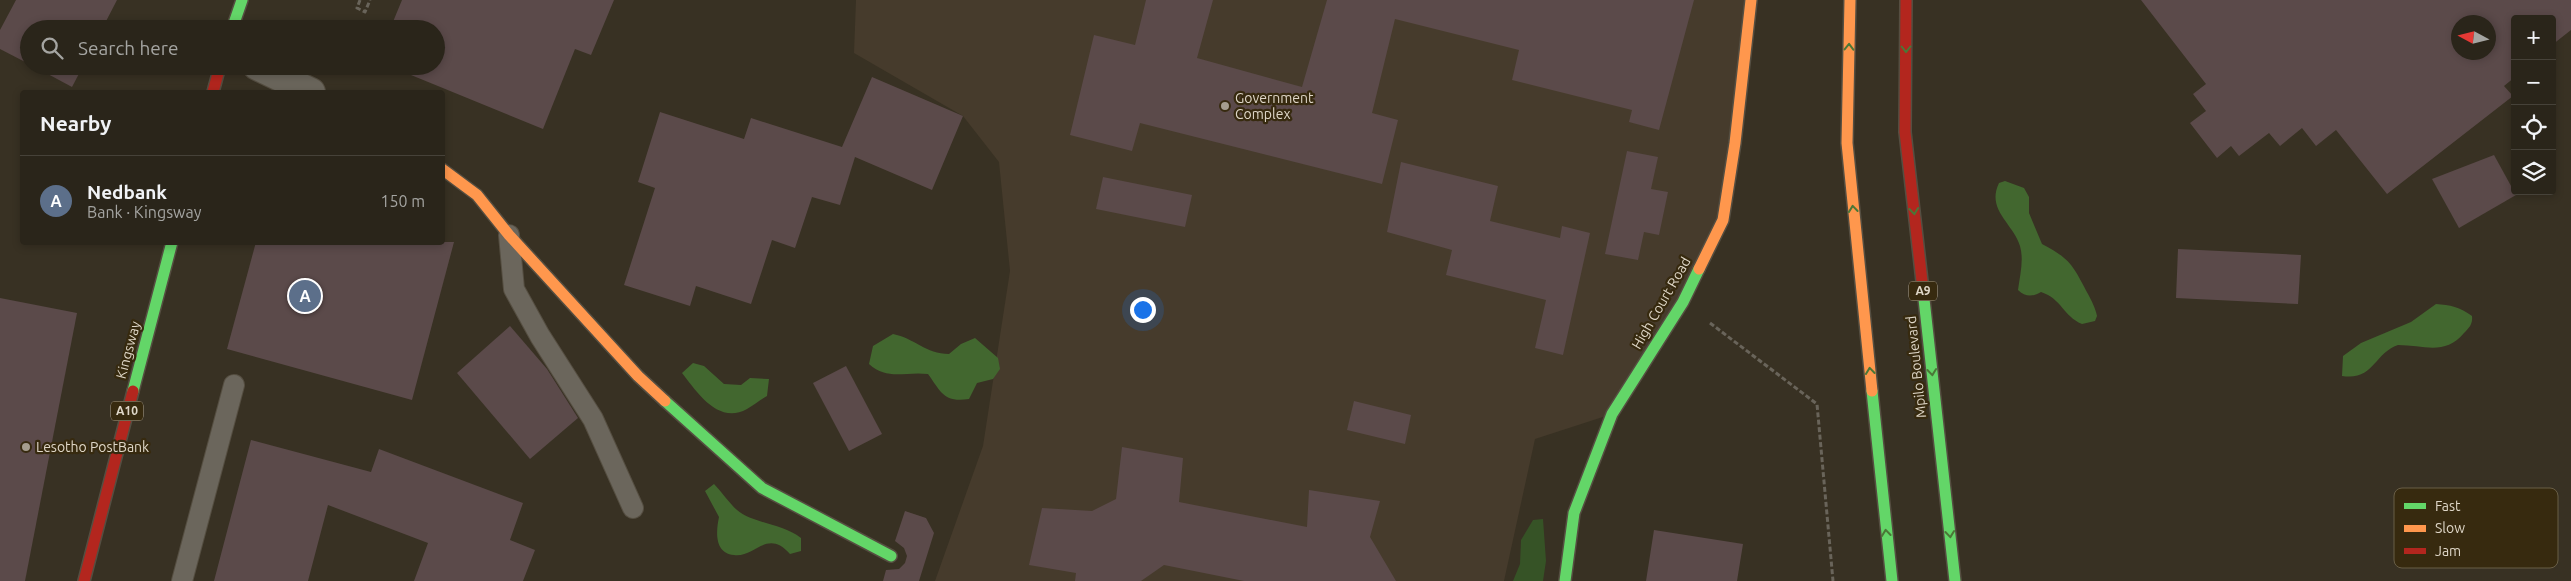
<!DOCTYPE html>
<html lang="en">
<head>
<meta charset="utf-8">
<style>
	:root { --surface:#2a251a; --page:#363127; --text:#f1f3f6; --muted:#a5a5a2; --line:#464239; --accent:#0b8043 }
	body { margin:0; font-family:Ubuntu,sans-serif; background:var(--page); color:var(--text) }
	.controls { position:absolute; right:15px; top:15px; display:grid; overflow:hidden; border-radius:5px; box-shadow:0 2px 8px #0003 }
	.controls button { width:45px; height:45px; display:grid; place-items:center; padding:0; border:0; border-bottom:1px solid var(--line); background:var(--surface); color:var(--text); font:25px sans-serif }
	.compass { position:absolute; left:2451px; top:15px; width:45px; height:45px; border-radius:50%; background:var(--surface); box-shadow:0 2px 8px #0003; rotate:277deg }
	.you { position:absolute; left:1142px; top:309px; width:18px; height:18px; margin:-12px; border:4px solid #fff; border-radius:50%; background:#1a73e8; box-shadow:0 0 0 8px #1a73e833 }
	.badge { display:grid; place-items:center; width:32px; height:32px; border-radius:50%; background:var(--accent); color:#fff; font-size:16px; font-weight:700 }
	.pin { position:absolute; translate:-50% -50%; border:2px solid #fff; box-shadow:0 1px 5px #0006 }
	.list { margin:0; padding:0; list-style:none }
	h2 { display:flex; justify-content:space-between; align-items:center; height:65px; margin:0; padding:0 20px; font-size:21px }
	h2 small { font-size:16px; font-weight:400; color:var(--muted) }
	.list li { display:grid; grid-template-columns:32px 1fr auto; gap:15px; align-items:center; box-sizing:border-box; height:90px; padding:0 20px; border-top:1px solid var(--line) }
	.list b { display:block; font-size:19px; white-space:nowrap }
	.list p { margin:0; font-size:16px; white-space:nowrap; color:var(--muted) }
	.list em { font-size:16px; font-style:normal; color:var(--muted) }
	.icon { flex:none; width:28px; height:28px; fill:none; stroke:currentColor; stroke-width:2; stroke-linecap:round; stroke-linejoin:round }
	.map { position:relative; flex:none; width:2571px; height:581px; overflow:hidden }
	.search { position:absolute; background:var(--surface); box-shadow:0 2px 8px #0003; left:20px; top:20px; width:425px; height:55px; display:flex; align-items:center; gap:12px; box-sizing:border-box; padding:0 18px; border-radius:28px; color:var(--muted); font-size:19px }
	.panel { position:absolute; background:var(--surface); box-shadow:0 2px 8px #0003; left:20px; top:90px; width:425px; height:155px; border-radius:5px }
	.map>svg:first-child { display:block }
	.commercial { fill:#463b2c }
	.green { fill:#365326 }
	.forest { fill:#42672f }
	.building { fill:#5b4a4a; fill-rule:evenodd }
	.lines { fill:none; stroke-linecap:round; stroke-linejoin:round }
	.lane-casing { stroke:#554e41; stroke-width:22 }
	.street-casing { stroke:#554e41; stroke-width:30 }
	.fast-casing { stroke:#554e41; stroke-width:14 }
	.slow-casing { stroke:#554e41; stroke-width:14 }
	.jam-casing { stroke:#554e41; stroke-width:14 }
	.path { stroke:#69645a; stroke-width:3; stroke-dasharray:5 2.5; stroke-linecap:butt }
	.lane { stroke:#6b665c; stroke-width:20 }
	.street { stroke:#6b665c; stroke-width:28 }
	.fast { stroke:#63d668; stroke-width:11 }
	.slow { stroke:#ff974d; stroke-width:11 }
	.jam { stroke:#b3261e; stroke-width:11 }
	.oneway { stroke:#4b7737 }
	.poi-dot { fill:#a59d8e; stroke:#372a0f; stroke-width:2 }
	.labels { text-anchor:middle; stroke-width:4.5; stroke-linejoin:round; paint-order:stroke }
	.shield { fill:#372a0f; stroke:#ada390; stroke-width:1 }
	.shield-label { font-size:12px; font-weight:bold; fill:#dfd7c8 }
	.poi-label { font-size:14px; fill:#dfd7c8; stroke:#372a0f; text-anchor:start }
	.street-label { font-size:14px; fill:#dfd7c8; stroke:#372a0f }
	.key { fill:#372a0f; stroke:#695e46; stroke-width:1 }
	.key-label { font-size:14px; fill:#dfd7c8 }
</style>
</head>
<body>
<div class="map">
<svg width="2571" height="581" viewBox="0 0 2571 581">
	<rect width="100%" height="100%" fill="#383123"/>
	<polygon class="commercial" points="856,0 1751,0 1723,220 1612,414 1535,439 1504,581 935,581 983,446 1010,271 999,162 963,116 854,53"/>
	<polygon class="green" points="1543,519 1546,561 1543,581 1513,581 1520,564 1521,540 1533,520"/>
	<g class="forest">
		<path d="M2005,181L2024,188L2029,197V213L2042,244C2071,259 2073,266 2088,294C2092,302 2095,307 2097,316L2095,321L2082,324C2063,316 2062,299 2041,292C2033,297 2025,297 2018,290C2020,275 2024,260 2020,246C2013,223 1986,210 1999,183Z"/>
		<path d="M2436,304C2450,305 2460,307 2472,316C2473,324 2469,328 2464,333C2445,356 2424,345 2398,345C2374,353 2374,381 2342,376L2343,356L2361,343L2411,322Z"/>
		<path d="M893,334C914,338 926,354 949,354L961,344L975,338L998,358L1000,369L993,379L977,383L969,399C944,403 941,392 928,374C905,371 888,381 869,364L873,346Z"/>
		<path d="M693,363L704,366L724,384L741,385L750,378L769,379L767,396C760,400 754,405 747,409C718,425 697,392 682,373Z"/>
		<path d="M714,484C722,492 729,503 737,510C754,524 781,523 801,538V551L790,554C767,528 755,558 734,555C714,553 716,531 719,517L705,491Z"/>
	</g>
	<g class="building">
		<polygon points="16,0 117,0 102,29 29,29 29,64 0,49 0,30"/>
		<polygon points="402,0 614,0 591,55 575,49 543,129 389,66 436,66 436,29 390,29"/>
		<polygon points="1146,0 1213,0 1197,58 1302,87 1327,0 1694,0 1659,130 1629,122 1632,110 1512,80 1519,50 1395,19 1372,113 1398,120 1382,184 1140,123 1132,151 1070,135 1094,35 1135,45"/>
		<path d="M2141,0H2571V30L2552,45V19H2515V77L2504,86L2513,96L2387,194L2336,130L2316,146L2302,128L2280,146L2269,133L2239,156L2231,146L2217,158L2190,123L2206,111L2193,94L2206,84ZM2458,22H2488V52H2458Z"/>
		<polygon points="33,66 83,66 72,87"/>
		<polygon points="872,77 963,116 932,190 855,157 840,205 812,197 795,248 772,240 751,304 696,286 690,306 624,285 655,188 638,182 660,112 744,139 751,118 842,147"/>
		<polygon points="1627,151 1658,157 1651,189 1668,192 1659,235 1644,232 1638,260 1605,254"/>
		<polygon points="2494,155 2516,195 2459,228 2432,179"/>
		<polygon points="1401,162 1498,186 1490,221 1560,238 1562,226 1590,233 1563,355 1535,348 1546,300 1446,275 1452,250 1387,232"/>
		<polygon points="1103,177 1192,195 1185,227 1096,209"/>
		<polygon points="256,242 454,242 412,400 227,349"/>
		<polygon points="2178,249 2301,255 2298,304 2176,298"/>
		<polygon points="0,298 77,313 25,581 0,581"/>
		<polygon points="510,326 547,369 578,418 530,459 457,373"/>
		<polygon points="846,366 882,434 849,451 813,383"/>
		<polygon points="1354,401 1411,415 1405,444 1347,430"/>
		<polygon points="251,440 371,472 379,449 523,503 510,540 535,550 523,581 414,581 428,543 328,505 308,581 214,581"/>
		<polygon points="1122,447 1183,458 1179,502 1307,527 1309,490 1380,501 1370,537 1396,581 1244,581 1164,565 1141,581 1075,581 1076,573 1029,565 1042,508 1092,511 1116,499"/>
		<polygon points="905,511 926,518 934,533 919,581 883,581 886,570 899,569 905,563 907,556 904,548 895,541"/>
		<polygon points="1654,530 1743,544 1737,581 1646,581"/>
	</g>
	<g class="lines">
		<defs>
			<g id="lane">
				<polyline points="509,235 514,289 540,336 593,419 633,508"/>
				<polyline points="182,581 234,385"/>
			</g>
			<polyline id="street" points="257,66 311,92"/>
			<g id="fast">
				<polyline points="232,29 242,0"/>
				<polyline points="1923,290 1955,581"/>
				<polyline points="133,391 172,242"/>
				<polyline points="1872,391 1892,581"/>
				<polyline points="665,401 762,488 891,556"/>
				<polyline points="1565,581 1574,513 1612,414 1683,302 1699,269"/>
			</g>
			<g id="slow">
				<polyline points="1850,0 1847,143 1872,391"/>
				<polyline points="442,169 477,195 509,235 638,376 665,401"/>
				<polyline points="1699,269 1723,220 1735,143 1751,0"/>
			</g>
			<g id="jam">
				<polyline points="1906,0 1905,132 1923,290"/>
				<polyline points="213,92 220,66"/>
				<polyline points="84,581 133,391"/>
			</g>
		</defs>
		<use href="#lane" class="lane-casing"/>
		<use href="#street" class="street-casing"/>
		<use href="#fast" class="fast-casing"/>
		<use href="#slow" class="slow-casing"/>
		<use href="#jam" class="jam-casing"/>
		<g class="path">
			<polyline points="360,0 357,8 365,12 370,0"/>
			<polyline points="1710,323 1817,404 1833,581"/>
		</g>
		<use href="#lane" class="lane"/>
		<use href="#street" class="street"/>
		<use href="#fast" class="fast"/>
		<use href="#slow" class="slow"/>
		<use href="#jam" class="jam"/>
	</g>
	<defs><path id="oneway-chevron" d="M-2-3.5L2.5 0L-2 3.5" fill="none" stroke-width="1.6" stroke-linecap="round" stroke-linejoin="round" transform="scale(1.25)"/></defs>
	<g class="oneway">
		<use href="#oneway-chevron" transform="translate(1849 47) rotate(-89)"/>
		<use href="#oneway-chevron" transform="translate(1906 49) rotate(90)"/>
		<use href="#oneway-chevron" transform="translate(1853 209) rotate(-96)"/>
		<use href="#oneway-chevron" transform="translate(1914 211) rotate(84)"/>
		<use href="#oneway-chevron" transform="translate(1870 371) rotate(-96)"/>
		<use href="#oneway-chevron" transform="translate(1932 372) rotate(84)"/>
		<use href="#oneway-chevron" transform="translate(1886 533) rotate(-96)"/>
		<use href="#oneway-chevron" transform="translate(1950 534) rotate(84)"/>
	</g>
	<g class="poi-dot">
		<circle cx="1225" cy="106" r="5"/>
		<circle cx="26" cy="447" r="5"/>
	</g>
	<g class="labels">
		<g class="shield">
			<rect x="1909" y="281.5" width="28" height="19" rx="4"/>
			<rect x="111" y="401.5" width="32" height="19" rx="4"/>
		</g>
		<g class="shield-label">
			<text x="1923" y="295">A9</text>
			<text x="127" y="415">A10</text>
		</g>
		<g class="poi-label">
			<text x="1235" y="103">Government<tspan x="1235" dy="16">Complex</tspan></text>
			<text x="36" y="452">Lesotho PostBank</text>
		</g>
		<g class="street-label">
			<text transform="translate(1661 303) rotate(-60)" y="5">High Court Road</text>
			<text transform="translate(128 350) rotate(-75)" y="5">Kingsway</text>
			<text transform="translate(1916 367) rotate(-96)" y="5">Mpilo Boulevard</text>
		</g>
	</g>
	<rect x="2394" y="488" width="164" height="80" rx="8" class="key"/>
	<rect x="2404" y="503" width="22" height="6" fill="#63d668"/>
	<rect x="2404" y="525" width="22" height="7" fill="#ff974d"/>
	<rect x="2404" y="548" width="22" height="6" fill="#b3261e"/>
	<g class="key-label">
		<text x="2435" y="511">Fast</text>
		<text x="2435" y="533">Slow</text>
		<text x="2435" y="556">Jam</text>
	</g>
</svg>
<div class="controls">
<button>+</button>
<button>−</button>
<button><svg class="icon" aria-label="locate" viewBox="0 0 24 24"><circle cx="12" cy="12" r="6"/><path d="M12 2v4M12 18v4M2 12h4M18 12h4"/></svg></button>
<button><svg class="icon" aria-label="layers" viewBox="0 0 24 24"><path d="M12 4l9 5-9 5-9-5zM3 14l9 5 9-5"/></svg></button>
</div>
<svg class="compass" viewBox="-18 -18 36 36"><path d="M0-13l5 13h-10z" fill="#e53935"/><path d="M0 13l5-13h-10z" fill="#a5a5a2"/></svg>
<div class="you"></div>
<div class="pin badge" style="left:305px;top:296px;background:#5c6f8a">A</div>
<div class="search"><svg class="icon" aria-label="search" viewBox="0 0 24 24"><circle cx="10" cy="10" r="6"/><path d="M15 15l6 6"/></svg>Search here</div>
<section class="panel">
<h2>Nearby<small></small></h2>
<ul class="list">
<li><span class="badge" style="background:#5c6f8a">A</span><div><b>Nedbank</b><p>Bank · Kingsway</p></div><em>150 m</em></li>
</ul>
</section>
</div>
</body>
</html>
